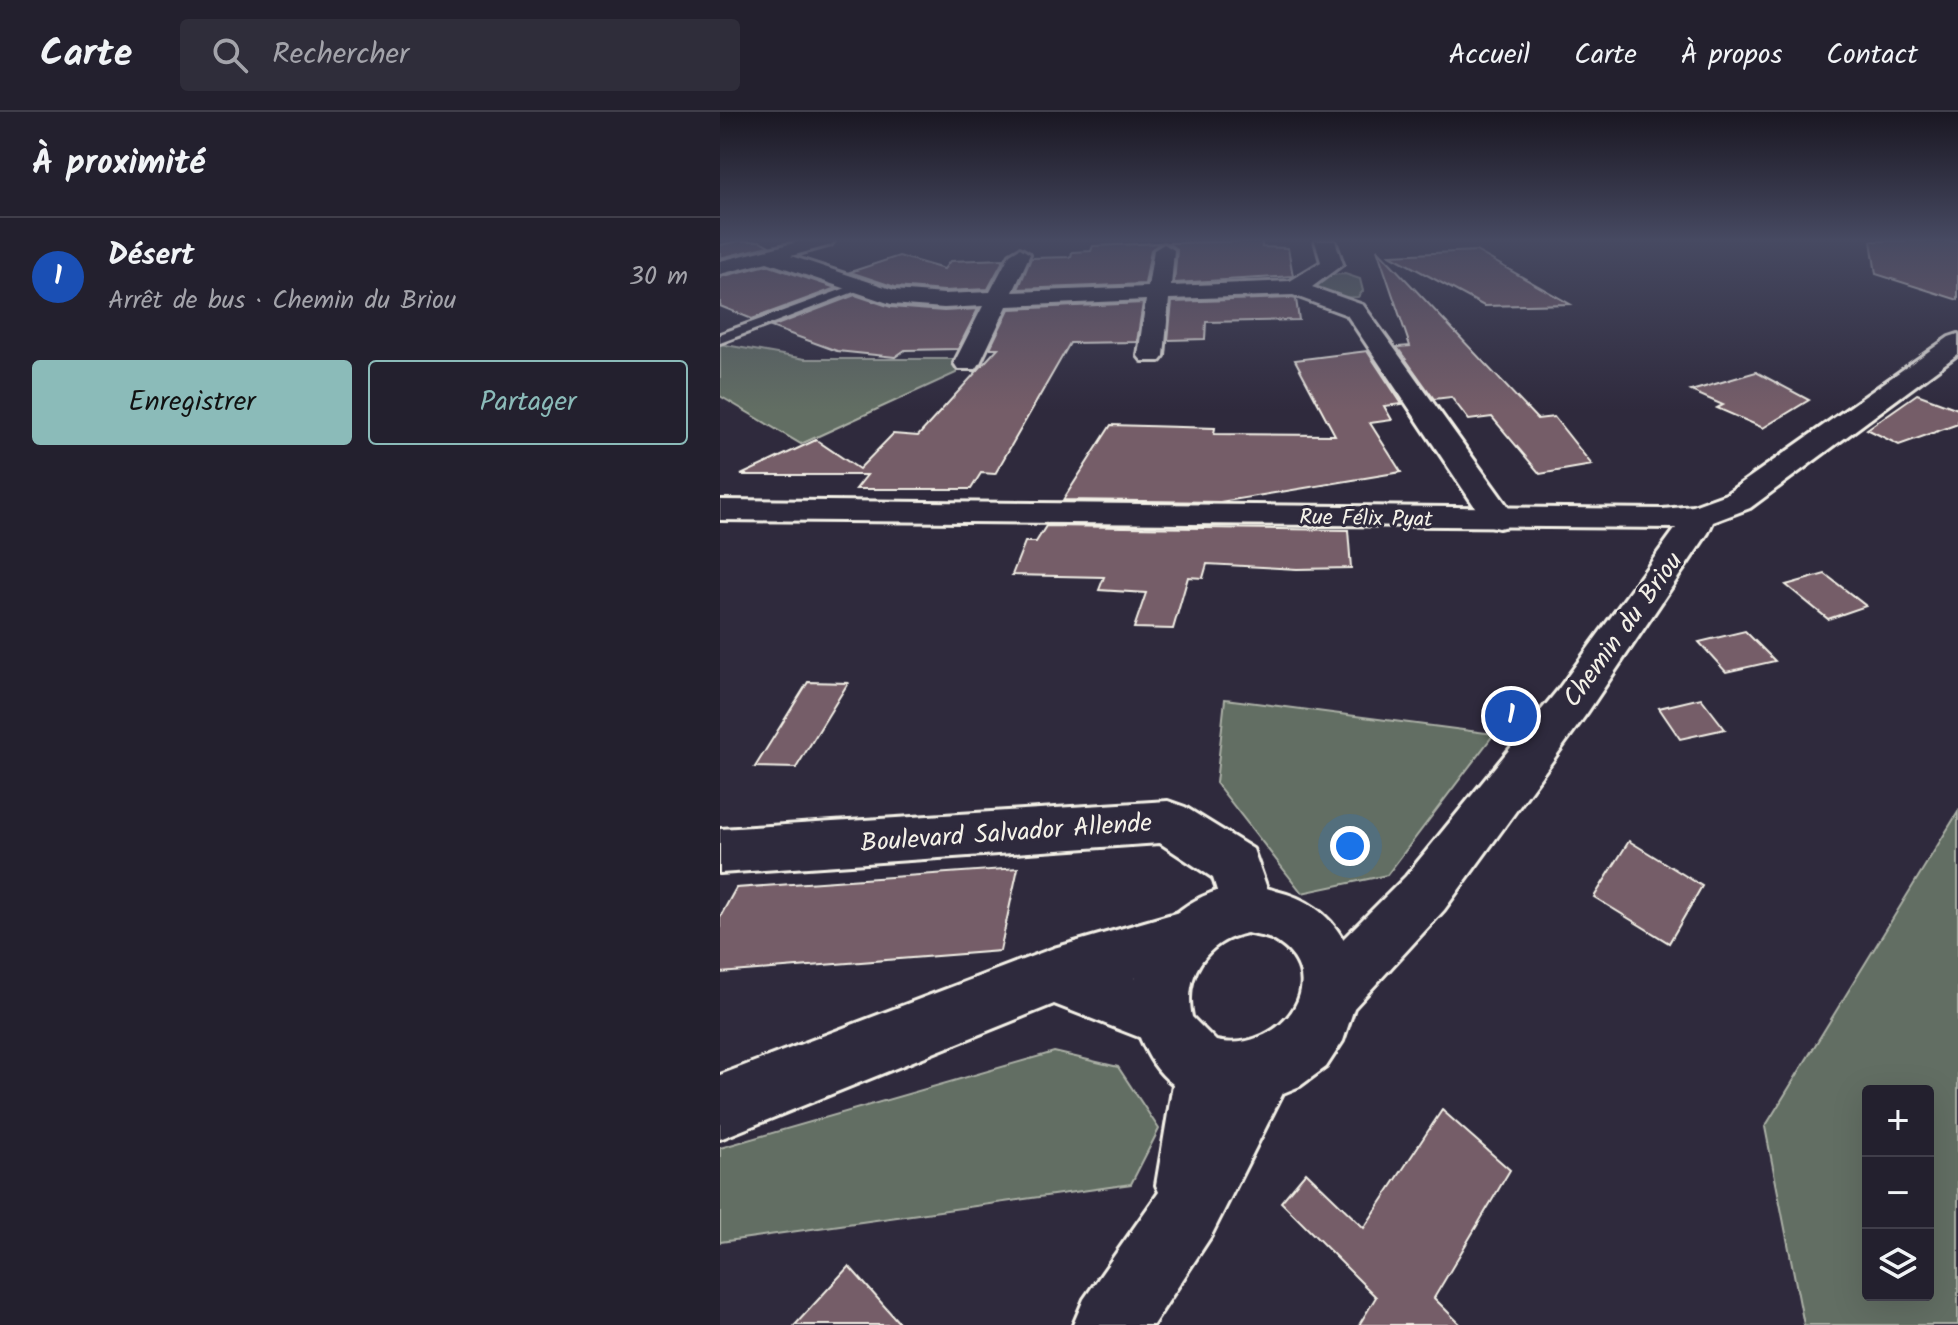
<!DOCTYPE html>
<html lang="fr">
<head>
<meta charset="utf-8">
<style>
	:root { --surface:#23202e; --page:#2f2d3a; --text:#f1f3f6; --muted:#a3a3aa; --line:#403e4a; --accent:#8bbbb9 }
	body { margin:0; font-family:Kalam,sans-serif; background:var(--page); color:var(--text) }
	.controls { position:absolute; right:24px; bottom:24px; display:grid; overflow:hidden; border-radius:8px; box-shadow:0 8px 32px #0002 }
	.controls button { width:72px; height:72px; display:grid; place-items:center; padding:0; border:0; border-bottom:2px solid var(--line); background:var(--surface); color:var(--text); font:40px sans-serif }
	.you { position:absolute; left:630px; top:734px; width:28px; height:28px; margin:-20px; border:6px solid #fff; border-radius:50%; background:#1a73e8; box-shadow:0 0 0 12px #1a73e833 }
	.badge { display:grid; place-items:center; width:52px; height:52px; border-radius:50%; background:var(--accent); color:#fff; font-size:26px; font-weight:700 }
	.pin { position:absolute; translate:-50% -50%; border:4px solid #fff; box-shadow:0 2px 8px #0006 }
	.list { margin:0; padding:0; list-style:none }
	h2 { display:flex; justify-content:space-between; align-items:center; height:104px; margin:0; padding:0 32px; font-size:34px }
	h2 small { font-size:26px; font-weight:400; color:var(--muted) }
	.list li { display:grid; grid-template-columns:52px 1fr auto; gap:24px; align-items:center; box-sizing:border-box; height:120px; padding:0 32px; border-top:2px solid var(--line) }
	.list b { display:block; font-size:30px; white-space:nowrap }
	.list p { margin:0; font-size:26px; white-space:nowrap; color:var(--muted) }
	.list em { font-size:26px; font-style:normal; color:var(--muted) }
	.actions { display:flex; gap:16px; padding:24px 32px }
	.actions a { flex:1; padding:18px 0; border:2px solid var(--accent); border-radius:8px; text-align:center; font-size:28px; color:var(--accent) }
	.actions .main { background:var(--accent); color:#111 }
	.icon { flex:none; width:44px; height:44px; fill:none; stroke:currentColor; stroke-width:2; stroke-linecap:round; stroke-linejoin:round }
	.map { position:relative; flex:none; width:1238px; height:1213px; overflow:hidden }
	header { display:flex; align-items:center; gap:48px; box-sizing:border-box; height:112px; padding:0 40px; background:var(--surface); border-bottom:2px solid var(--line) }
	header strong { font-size:38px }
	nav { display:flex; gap:44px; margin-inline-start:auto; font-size:28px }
	.search { width:560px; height:72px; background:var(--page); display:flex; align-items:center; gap:20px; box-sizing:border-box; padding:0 28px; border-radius:8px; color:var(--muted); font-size:30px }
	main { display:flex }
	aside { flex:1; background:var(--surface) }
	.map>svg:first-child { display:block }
	.green { fill:#626e63; stroke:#abb0a6; stroke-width:2; fill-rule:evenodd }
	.building { fill:#755d67; stroke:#f4f1e8; stroke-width:2 }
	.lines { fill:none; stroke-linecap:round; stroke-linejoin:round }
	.service-casing { stroke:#f4f1e8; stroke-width:6 }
	.minor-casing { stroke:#f4f1e8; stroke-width:6 }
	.tertiary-casing { stroke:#f4f1e8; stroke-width:6 }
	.service { fill:#2f2a3d; fill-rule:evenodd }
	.minor { fill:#2f2a3d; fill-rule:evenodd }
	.tertiary { fill:#2f2a3d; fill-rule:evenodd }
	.labels { text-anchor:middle; stroke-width:6; stroke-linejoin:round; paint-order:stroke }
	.far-street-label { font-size:22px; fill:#f4f1e8; stroke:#2f2a3d }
	.street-label { font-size:26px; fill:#f4f1e8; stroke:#2f2a3d }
</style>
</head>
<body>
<header>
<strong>Carte</strong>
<div class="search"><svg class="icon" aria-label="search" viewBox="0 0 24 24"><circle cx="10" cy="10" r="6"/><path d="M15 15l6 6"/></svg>Rechercher</div>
<nav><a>Accueil</a><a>Carte</a><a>À propos</a><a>Contact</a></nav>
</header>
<main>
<aside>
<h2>À proximité<small></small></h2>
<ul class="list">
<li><span class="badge" style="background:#1a4fb4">1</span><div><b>Désert</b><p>Arrêt de bus · Chemin du Briou</p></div><em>30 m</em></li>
</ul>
<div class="actions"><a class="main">Enregistrer</a><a>Partager</a></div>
</aside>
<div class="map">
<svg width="1238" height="1213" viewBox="0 0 1238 1213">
	<rect width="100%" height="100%" fill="#2f2a3d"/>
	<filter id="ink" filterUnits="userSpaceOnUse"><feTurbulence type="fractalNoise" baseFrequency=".0125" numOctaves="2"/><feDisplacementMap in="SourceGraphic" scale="16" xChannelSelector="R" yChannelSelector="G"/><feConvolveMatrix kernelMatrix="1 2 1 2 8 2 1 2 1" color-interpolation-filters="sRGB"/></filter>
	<g filter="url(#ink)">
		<g class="green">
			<polygon points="625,162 640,167 643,179 638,185 617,186 601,182 595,171 608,163"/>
			<polygon points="0,232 85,247 241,247 236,261 81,332 0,284"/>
			<polygon points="505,587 774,622 667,763 582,781 496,671"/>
			<path d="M1238,700V1213H1084L1045,1015ZM1148,979H1208V1183H1148Z"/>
			<polygon points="334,940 398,955 439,1017 411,1072 0,1130 0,1036"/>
		</g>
		<g class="building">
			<polygon points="19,129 40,129 49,134 0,146 0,133"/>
			<polygon points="542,129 542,135 568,136 573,164 454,171 457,138 448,131"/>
			<polygon points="1151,129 1238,129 1238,188 1156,162"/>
			<polygon points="440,131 431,138 425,172 298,177 311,146 351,145 352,140 371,139 373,134"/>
			<polygon points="657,137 817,307 834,305 872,353 820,362 772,305 749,308 731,285 714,287 677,235 690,234"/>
			<polygon points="756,139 850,192 764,194 670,143"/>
			<polygon points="179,144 224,157 230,149 284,147 268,177 224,179 175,175 130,160"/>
			<polygon points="47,153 116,176 32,207 0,194 0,165"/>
			<polygon points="135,183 171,195 224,199 258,197 238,237 185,238 175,245 117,239 51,215"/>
			<polygon points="572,186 576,187 579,208 486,210 485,227 448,228 452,190"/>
			<polygon points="423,191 417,230 350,231 275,362 261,361 251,377 136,377 147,363 21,363 96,328 139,357 173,322 198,324 278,236 270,236 289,197"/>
			<polygon points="647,239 682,292 664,294 672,308 650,311 681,360 500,390 343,388 391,313 495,316 494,322 615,323 575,248"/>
			<polygon points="1036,260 1089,288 1043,316 997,296 1003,293 971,279"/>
			<polygon points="1197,282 1238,297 1238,312 1179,333 1147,317"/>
			<polygon points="326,414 628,418 631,456 577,457 487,452 483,466 468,465 453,517 414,516 426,481 379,478 384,465 292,463 305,430 316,430"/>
			<polygon points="1105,462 1146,494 1108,507 1066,473"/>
			<polygon points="1025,519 1055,549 1006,560 979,530"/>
			<polygon points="88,570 128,571 76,656 35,655"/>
			<polygon points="981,586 1005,617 960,627 939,596"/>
			<polygon points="909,729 982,774 949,831 874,785"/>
			<polygon points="298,756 280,839 0,861 0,805 16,776"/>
			<polygon points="722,998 790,1058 714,1186 741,1213 639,1213 656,1185 561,1090 586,1060 644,1116"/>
			<polygon points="129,1154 181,1213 75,1213"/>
		</g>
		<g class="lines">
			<defs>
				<polygon id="service" points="137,172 147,175 0,231 0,222"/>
				<g id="minor">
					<polygon points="82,129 114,129 111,133 71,144 174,178 224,182 270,180 290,142 300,136 310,142 293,180 428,175 434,138 444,132 454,138 451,174 570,169 601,150 595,129 615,129 623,152 592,175 643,193 796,406 791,413 779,416 767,413 627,203 573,183 449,187 444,244 440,249 422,249 418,244 426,188 287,194 260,251 256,257 238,257 234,251 263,194 224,196 171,192 47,150 0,162 0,149"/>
					<polygon points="448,689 465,695 533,737 554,796 546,813 527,821 508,813 493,766 440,731 0,761 0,717"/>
					<polygon points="466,798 485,806 493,824 485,842 415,866 463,884 471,905 463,926 442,934 334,892 0,1027 0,963 334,836"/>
				</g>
				<path id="tertiary" d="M1238,222V242L1030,396L993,410L988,421L867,601L724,798L634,896L623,929L606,955L580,974L563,981L491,1124L433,1213H353L364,1187L439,1080L436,1073L453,972C437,960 429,946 421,928C396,868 433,803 491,781C502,777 515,771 526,772C536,772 547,776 556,779C586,786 608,801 623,827L686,764L837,579L956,416L0,408V388L943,397L973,394L1006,382L1229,225ZM527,821C534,823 544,824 551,827C618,861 564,943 496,929L472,905C463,864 486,829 527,821Z"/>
			</defs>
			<use href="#service" class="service-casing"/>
			<use href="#minor" class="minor-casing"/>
			<use href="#tertiary" class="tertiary-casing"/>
			<use href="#service" class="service"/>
			<use href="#minor" class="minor"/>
			<use href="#tertiary" class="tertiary"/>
		</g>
	</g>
	<linearGradient id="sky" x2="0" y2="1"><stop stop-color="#1a1722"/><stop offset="0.43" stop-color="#474a62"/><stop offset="1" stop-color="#474a62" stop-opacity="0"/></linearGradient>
	<rect width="1238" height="298" fill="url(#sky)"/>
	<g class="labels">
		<g class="far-street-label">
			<text transform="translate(646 405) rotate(1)" y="8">Rue Félix Pyat</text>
		</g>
		<g class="street-label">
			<text transform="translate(902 517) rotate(-54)" y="9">Chemin du Briou</text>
			<text transform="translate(286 720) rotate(-4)" y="9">Boulevard Salvador Allende</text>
		</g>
	</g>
</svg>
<div class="controls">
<button>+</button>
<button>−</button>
<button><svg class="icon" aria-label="layers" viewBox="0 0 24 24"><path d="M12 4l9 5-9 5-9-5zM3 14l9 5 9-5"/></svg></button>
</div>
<div class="you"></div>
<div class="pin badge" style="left:791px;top:604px;background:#1a4fb4">1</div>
</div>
</main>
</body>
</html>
